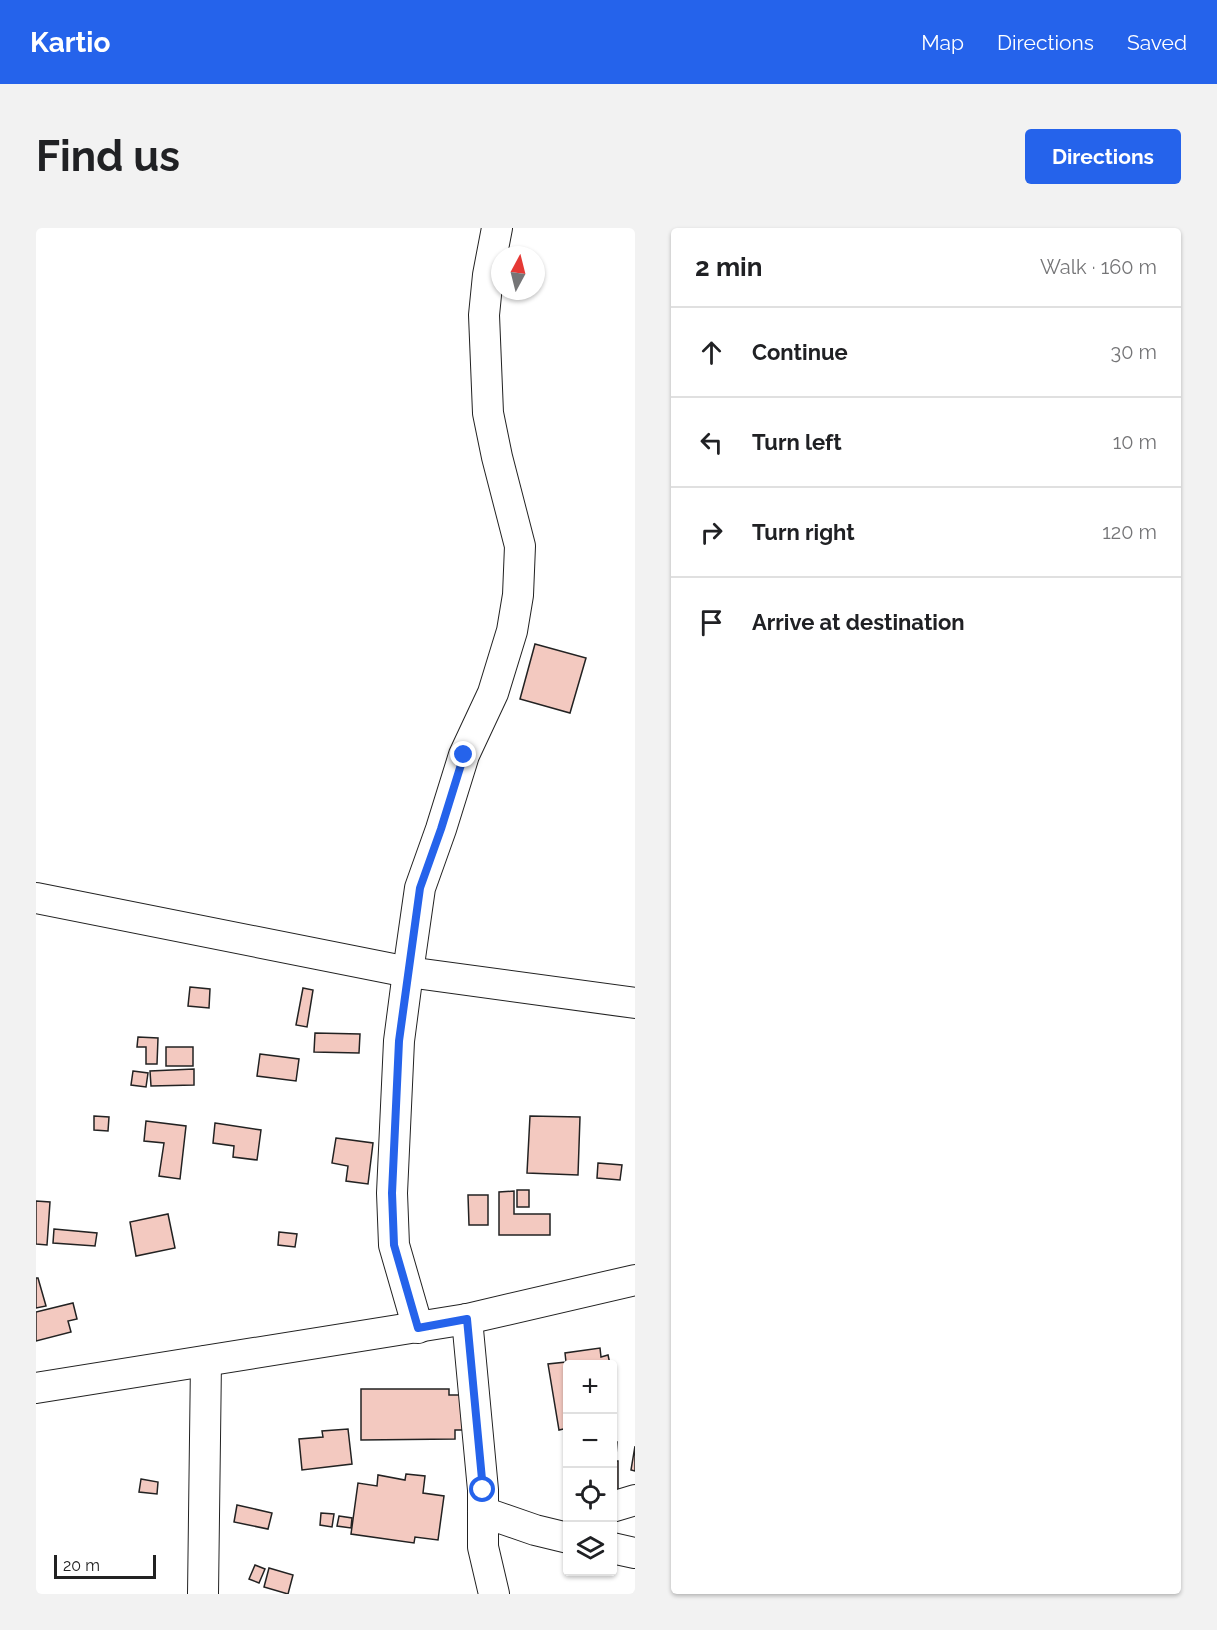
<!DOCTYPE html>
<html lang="en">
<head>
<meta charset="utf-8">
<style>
	:root { --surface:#fff; --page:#f2f2f2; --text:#202124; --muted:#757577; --line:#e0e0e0; --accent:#2563eb }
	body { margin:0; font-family:Raleway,sans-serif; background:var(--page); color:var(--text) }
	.controls { position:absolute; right:18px; bottom:18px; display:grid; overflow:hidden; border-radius:6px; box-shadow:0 2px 4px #0004 }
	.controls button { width:54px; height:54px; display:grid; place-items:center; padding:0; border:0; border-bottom:2px solid var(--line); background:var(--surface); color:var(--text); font:30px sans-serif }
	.compass { position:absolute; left:455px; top:18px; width:54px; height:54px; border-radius:50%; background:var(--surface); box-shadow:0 2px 4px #0004; rotate:7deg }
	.scale { position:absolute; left:18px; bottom:15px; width:102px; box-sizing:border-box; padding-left:6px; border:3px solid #222; border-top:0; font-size:16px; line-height:21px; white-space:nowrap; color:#222; -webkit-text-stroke:4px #fff; paint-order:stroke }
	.stop { position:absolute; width:18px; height:18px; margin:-14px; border:4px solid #2563eb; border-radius:50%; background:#fff }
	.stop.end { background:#2563eb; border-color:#fff; box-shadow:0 2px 6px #0008 }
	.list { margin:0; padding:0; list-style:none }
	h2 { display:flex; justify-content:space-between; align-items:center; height:78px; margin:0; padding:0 24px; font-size:26px }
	h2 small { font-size:20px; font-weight:400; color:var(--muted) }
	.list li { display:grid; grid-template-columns:39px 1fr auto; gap:18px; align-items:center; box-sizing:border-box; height:90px; padding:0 24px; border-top:2px solid var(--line) }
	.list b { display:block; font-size:22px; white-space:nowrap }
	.list em { font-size:20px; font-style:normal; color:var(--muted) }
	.icon { flex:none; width:33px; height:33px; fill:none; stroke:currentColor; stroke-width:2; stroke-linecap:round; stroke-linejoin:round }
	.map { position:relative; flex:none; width:599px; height:1366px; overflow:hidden; border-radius:6px }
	header { display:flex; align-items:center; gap:36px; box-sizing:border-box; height:84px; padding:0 30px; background:var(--accent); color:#fff }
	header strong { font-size:28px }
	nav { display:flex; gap:33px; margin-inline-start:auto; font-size:21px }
	.intro { display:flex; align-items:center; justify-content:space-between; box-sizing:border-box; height:144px; padding:0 36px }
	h1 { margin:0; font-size:42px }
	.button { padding:15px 27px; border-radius:6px; background:var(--accent); color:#fff; font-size:21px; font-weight:700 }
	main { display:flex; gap:36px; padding:0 36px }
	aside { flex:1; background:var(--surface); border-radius:6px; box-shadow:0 2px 4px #0004 }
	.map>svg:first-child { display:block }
	.building { fill:#f3c9c0; stroke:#222; stroke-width:1.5 }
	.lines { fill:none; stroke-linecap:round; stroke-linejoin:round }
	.minor-casing { stroke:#222; stroke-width:32 }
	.minor { stroke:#fff; stroke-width:30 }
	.route { stroke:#2563eb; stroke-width:8 }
</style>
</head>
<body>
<header>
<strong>Kartio</strong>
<nav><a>Map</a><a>Directions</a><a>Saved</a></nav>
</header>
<div class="intro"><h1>Find us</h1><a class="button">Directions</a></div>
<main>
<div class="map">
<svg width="599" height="1366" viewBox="0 0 599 1366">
	<rect width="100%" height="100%" fill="#fff"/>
	<g class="building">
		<polygon points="499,416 550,430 534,485 484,471"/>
		<polygon points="154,759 174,761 173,780 152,778"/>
		<polygon points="267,760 277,762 271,799 260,797"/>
		<polygon points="279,805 324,806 323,825 278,824"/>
		<polygon points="102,809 122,810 121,836 110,836 110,819 101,819"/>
		<rect x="130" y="819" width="27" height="19"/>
		<polygon points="224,826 263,831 260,853 221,848"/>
		<polygon points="158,841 158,857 115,858 114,843"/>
		<polygon points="97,843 112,845 110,859 95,857"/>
		<polygon points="58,888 73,889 72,903 58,902"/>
		<polygon points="494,888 544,889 542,947 491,945"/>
		<polygon points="110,893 150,898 144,951 123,948 128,915 108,913"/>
		<polygon points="179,895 225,902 221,932 197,929 198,918 177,915"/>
		<polygon points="300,910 337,915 332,956 310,953 312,938 296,935"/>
		<polygon points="562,935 586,937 584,952 561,950"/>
		<rect x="481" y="962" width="12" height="17"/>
		<polygon points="478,963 478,986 514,986 514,1007 463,1007 463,964"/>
		<polygon points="432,967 452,967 452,997 433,997"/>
		<polygon points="0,973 14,974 11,1017 0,1016"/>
		<polygon points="132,986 139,1020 100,1028 94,994"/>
		<polygon points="18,1001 61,1005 59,1018 17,1015"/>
		<polygon points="243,1004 261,1006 259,1019 242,1017"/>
		<polygon points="0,1050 2,1050 10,1078 0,1080"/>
		<polygon points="37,1075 41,1091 32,1093 35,1104 0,1113 0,1084"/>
		<polygon points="564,1120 565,1129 572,1127 574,1136 532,1136 532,1200 523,1202 512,1136 530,1134 529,1125"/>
		<polygon points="325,1161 413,1161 413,1167 428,1167 428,1202 419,1202 419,1211 325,1212"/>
		<polygon points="312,1201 316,1236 266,1242 263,1211 287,1209 286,1203"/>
		<polygon points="576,1214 581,1214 580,1228 576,1228"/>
		<polygon points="599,1218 599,1243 595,1242"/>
		<rect x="576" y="1233" width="6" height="35"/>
		<polygon points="370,1246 389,1248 387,1265 408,1268 402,1312 379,1309 378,1315 315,1306 322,1255 341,1258 342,1247 369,1252"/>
		<polygon points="105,1251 122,1254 121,1266 103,1264"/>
		<polygon points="201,1277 236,1285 232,1301 198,1294"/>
		<polygon points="285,1285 298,1286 296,1299 284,1297"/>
		<polygon points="303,1288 316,1290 315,1300 301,1298"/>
		<polygon points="219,1337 229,1341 223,1355 213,1351"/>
		<polygon points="233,1340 257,1347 252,1366 228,1359"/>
	</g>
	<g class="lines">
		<defs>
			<g id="minor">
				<polyline points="0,670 372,744 599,775"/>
				<polyline points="431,1091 447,1262 447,1319 458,1366"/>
				<polyline points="382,1100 358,1017 356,965 363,813 372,744 384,660 405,601 428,527 457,465 476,403 482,367 484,318 461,229 452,185 448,87 452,47 461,0"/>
				<polyline points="0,1160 431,1091 599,1052"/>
				<polyline points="576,1279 599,1272"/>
				<polyline points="447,1284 499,1302 532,1310"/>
				<polyline points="576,1320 599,1325"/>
				<polyline points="167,1366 170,1133"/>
			</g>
		</defs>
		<use href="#minor" class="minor-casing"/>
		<use href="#minor" class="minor"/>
	</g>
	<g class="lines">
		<polyline class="route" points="428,527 405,601 384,660 363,813 356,965 358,1017 382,1100 431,1091 447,1262"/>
	</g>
</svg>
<div class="controls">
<button>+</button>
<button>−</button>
<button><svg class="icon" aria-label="locate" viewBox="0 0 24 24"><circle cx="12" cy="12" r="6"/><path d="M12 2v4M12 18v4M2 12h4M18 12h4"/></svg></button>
<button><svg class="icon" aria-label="layers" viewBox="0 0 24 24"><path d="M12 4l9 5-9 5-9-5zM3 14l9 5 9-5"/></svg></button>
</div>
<svg class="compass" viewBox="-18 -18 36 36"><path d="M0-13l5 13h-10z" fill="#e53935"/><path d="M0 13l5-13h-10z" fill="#757577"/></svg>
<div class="scale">20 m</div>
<div class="stop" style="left:447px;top:1262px"></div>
<div class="stop end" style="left:428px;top:527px"></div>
</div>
<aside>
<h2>2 min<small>Walk · 160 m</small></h2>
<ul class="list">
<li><svg class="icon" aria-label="ahead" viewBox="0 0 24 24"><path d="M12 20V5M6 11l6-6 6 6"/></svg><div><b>Continue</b></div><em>30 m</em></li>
<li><svg class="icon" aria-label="left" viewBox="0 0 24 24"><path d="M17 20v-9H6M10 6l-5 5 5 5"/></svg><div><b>Turn left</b></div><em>10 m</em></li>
<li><svg class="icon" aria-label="right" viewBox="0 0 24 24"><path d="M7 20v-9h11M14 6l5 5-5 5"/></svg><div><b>Turn right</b></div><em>120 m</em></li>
<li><svg class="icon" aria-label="arrive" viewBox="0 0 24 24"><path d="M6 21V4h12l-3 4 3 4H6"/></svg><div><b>Arrive at destination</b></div></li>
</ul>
</aside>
</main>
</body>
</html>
